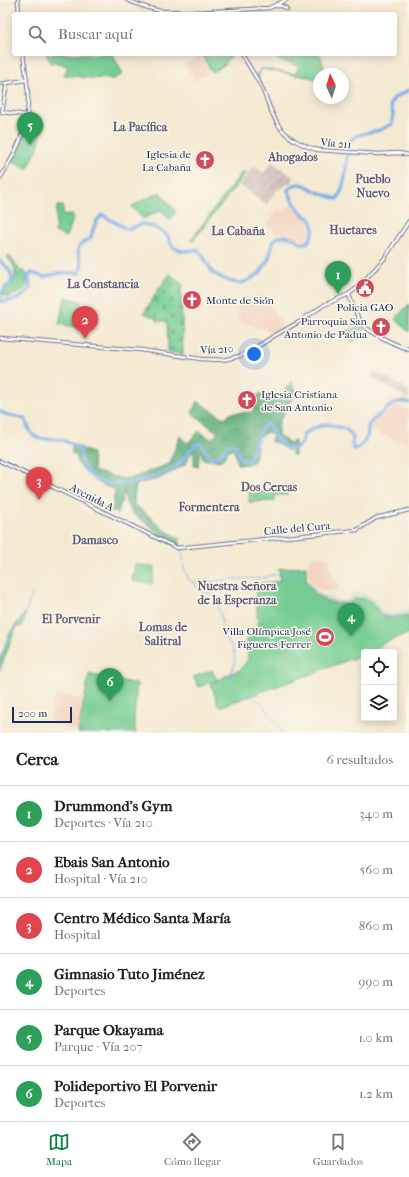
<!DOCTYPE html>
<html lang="es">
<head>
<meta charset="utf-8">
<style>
	:root { --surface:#fff; --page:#f6f6f6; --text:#202124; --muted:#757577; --line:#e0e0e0; --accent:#0b8043 }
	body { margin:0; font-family:"IM FELL French Canon",serif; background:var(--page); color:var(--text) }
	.controls { position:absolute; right:12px; bottom:12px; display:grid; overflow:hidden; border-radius:4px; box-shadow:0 2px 10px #0003 }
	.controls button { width:36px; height:36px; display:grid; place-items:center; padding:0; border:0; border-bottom:1px solid var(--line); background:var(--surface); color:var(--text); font:20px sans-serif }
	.compass { position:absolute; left:313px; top:68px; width:36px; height:36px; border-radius:50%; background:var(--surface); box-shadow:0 2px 10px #0003; rotate:356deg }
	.scale { position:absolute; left:12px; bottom:10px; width:60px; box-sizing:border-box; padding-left:4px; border:2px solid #1b2f5e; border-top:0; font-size:11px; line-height:14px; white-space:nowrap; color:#1b2f5e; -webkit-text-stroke:3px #fbf7ec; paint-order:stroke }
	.you { position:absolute; left:254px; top:354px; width:14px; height:14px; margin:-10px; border:3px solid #fff; border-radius:50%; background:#1a73e8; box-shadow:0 0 0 6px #1a73e833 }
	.badge { display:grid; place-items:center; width:26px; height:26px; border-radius:50%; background:var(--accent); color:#fff; font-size:13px; font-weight:700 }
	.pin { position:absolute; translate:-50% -33px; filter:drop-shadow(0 1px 2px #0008) }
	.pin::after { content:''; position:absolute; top:21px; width:14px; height:12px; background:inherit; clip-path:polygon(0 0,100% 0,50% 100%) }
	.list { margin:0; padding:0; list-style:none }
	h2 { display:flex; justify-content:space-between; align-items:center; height:52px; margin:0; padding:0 16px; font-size:17px }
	h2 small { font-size:13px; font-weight:400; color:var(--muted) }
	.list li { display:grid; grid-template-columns:26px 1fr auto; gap:12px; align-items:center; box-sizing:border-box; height:56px; padding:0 16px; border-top:1px solid var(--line) }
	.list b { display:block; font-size:15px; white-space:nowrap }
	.list p { margin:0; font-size:13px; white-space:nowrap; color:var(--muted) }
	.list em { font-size:13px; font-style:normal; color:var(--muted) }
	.icon { flex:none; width:22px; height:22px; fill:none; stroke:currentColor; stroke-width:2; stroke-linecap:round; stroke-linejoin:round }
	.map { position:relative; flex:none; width:409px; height:733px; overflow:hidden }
	.search { position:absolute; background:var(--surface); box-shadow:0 2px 10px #0003; left:12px; right:12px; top:12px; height:44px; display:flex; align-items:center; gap:10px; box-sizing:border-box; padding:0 14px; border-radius:4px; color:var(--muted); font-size:15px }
	.sheet { height:388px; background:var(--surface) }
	nav { display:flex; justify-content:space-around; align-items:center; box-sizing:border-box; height:56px; border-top:1px solid var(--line); background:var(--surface); font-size:11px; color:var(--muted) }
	nav a { display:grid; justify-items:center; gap:2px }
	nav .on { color:var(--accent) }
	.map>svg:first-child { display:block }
	.built { fill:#f4d3c0 }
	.industrial { fill:url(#industrial-furrows) }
	.grass { fill:url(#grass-tufts); stroke:#487e78 }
	.forest { fill:url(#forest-crowns); stroke:#3e706d }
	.cemetery { fill:url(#cemetery-stones); stroke:#487e78 }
	.garden { fill:url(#garden-furrows); stroke:#487e78 }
	.pitch { fill:#76cd92; stroke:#487e78 }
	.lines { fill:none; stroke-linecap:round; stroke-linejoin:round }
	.stream { stroke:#7eafea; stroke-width:1 }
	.river { stroke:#7eafea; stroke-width:3.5 }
	.secondary-casing { stroke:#677086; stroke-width:4.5 }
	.secondary { stroke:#fff; stroke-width:2.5 }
	.labels { text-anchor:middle; stroke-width:3; stroke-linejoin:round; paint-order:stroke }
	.street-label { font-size:11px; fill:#1b2f5e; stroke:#fbf7ec }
	.poi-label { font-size:11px; fill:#1b2f5e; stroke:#fbf7ec; text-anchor:end }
	.neighbourhood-label { font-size:12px; font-weight:bold; fill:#635b75; stroke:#fbf7ec }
</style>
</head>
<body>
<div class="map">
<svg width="409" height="733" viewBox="0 0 409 733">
	<defs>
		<pattern id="industrial-furrows" width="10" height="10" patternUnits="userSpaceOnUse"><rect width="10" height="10" fill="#d0c0bc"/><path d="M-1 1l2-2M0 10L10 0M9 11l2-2" fill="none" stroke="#b2a5a4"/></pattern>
		<pattern id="grass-tufts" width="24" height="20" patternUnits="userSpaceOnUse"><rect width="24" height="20" fill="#76cd92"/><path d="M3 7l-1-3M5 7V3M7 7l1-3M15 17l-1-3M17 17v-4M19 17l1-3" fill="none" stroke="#66b080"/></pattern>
		<pattern id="forest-crowns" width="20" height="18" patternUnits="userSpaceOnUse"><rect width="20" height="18" fill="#60b07c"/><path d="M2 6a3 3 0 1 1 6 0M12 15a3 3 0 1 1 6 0" fill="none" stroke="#4e9069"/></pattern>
		<pattern id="cemetery-stones" width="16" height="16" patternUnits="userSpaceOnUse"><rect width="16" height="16" fill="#76cd92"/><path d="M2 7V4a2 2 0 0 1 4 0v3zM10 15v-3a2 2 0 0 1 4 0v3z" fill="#66b080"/></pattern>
		<pattern id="garden-furrows" width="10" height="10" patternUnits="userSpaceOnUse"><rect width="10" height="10" fill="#76cd92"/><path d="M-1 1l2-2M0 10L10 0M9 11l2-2" fill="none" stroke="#66b080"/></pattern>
	</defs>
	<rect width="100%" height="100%" fill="#fbf7ec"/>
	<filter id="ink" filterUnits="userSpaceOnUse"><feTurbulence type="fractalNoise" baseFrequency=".025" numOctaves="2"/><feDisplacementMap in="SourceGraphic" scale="8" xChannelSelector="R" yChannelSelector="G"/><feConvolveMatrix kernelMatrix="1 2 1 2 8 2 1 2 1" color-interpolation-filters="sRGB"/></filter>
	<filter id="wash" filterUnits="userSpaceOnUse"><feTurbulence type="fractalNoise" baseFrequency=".012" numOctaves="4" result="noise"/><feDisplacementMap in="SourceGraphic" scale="16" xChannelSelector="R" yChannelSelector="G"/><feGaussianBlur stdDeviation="0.9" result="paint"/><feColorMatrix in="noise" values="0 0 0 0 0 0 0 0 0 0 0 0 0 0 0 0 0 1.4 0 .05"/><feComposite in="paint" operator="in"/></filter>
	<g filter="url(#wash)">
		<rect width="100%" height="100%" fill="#f4e9d1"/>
		<g class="built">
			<polygon points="200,56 209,73 194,81 185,64"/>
			<polygon points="290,204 305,216 308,220 310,227 310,232 305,240 303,240 298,239 289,233 277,233 266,225 279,208 284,212"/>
			<polygon points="261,294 284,327 270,336 266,330 239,321 238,304"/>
			<polygon points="395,407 400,407 409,411 409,444 371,431 373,422"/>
			<polygon points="316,555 323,555 329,558 333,577 340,586 336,590 331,591 323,590 316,587 311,581 308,575 308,563 310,559"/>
			<polygon points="57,694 84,700 78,730 50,724 53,703"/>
		</g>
		<g class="industrial">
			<polygon points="272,162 293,177 291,182 277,190 266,205 239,185 253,166 264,173"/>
			<polygon points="374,371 409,390 409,399 371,377"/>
		</g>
		<g class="grass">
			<polygon points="277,54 320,54 326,74 319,74 319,79 261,69 258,79 256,74 259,72 260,68 294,74 297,72 298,67 297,65 278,60 276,58"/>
			<polygon points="29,122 44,123 38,148 27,170 12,161 22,143"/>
			<polygon points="243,171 246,173 192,242 190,241"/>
			<polygon points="160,192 176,212 170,220 161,210 143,219 132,207 139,202"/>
			<polygon points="57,206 63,206 63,214 73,215 72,222 66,237 55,232"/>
			<path d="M9,255L21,272L23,270L26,273L27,285L23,291L7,297L3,295C4,289 7,289 11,285C14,282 16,272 14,267C13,263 9,260 7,257Z"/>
			<polygon points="361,325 365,330 353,342 345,333"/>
			<polygon points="249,491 287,491 287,495 275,495 275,501 249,502"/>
			<polygon points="26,613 22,627 18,626 16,627 0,670 0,660 8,636 12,630"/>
			<polygon points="212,670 217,680 199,687 193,677"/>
		</g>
		<path class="forest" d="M291,382L296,391L279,422L278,435L289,443L295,441V456L292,455V450H287L275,442L274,443L270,441L273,437L268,432C261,435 258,438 256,445L257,448L254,461C248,465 243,465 237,464L234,449C229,449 226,454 224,458L220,461L211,459L208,461L206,459H203L201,452L200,451L198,467L194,466V453L193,452L189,456L186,464L181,467L158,479L137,484L135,490L134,504L168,532L179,538L181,545L176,546L158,537L157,533L153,529V528L133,514L126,503L124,491L118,514L112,511L115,489C99,487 88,474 77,463V457L71,453L73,444L92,453L94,471L124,479L135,477L171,463V459L180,436L187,443L199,431L211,439L218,433L192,413L197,401L224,418L232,413L253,412L256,396L261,393L280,397Z"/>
		<polygon class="cemetery" points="170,274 184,286 181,288 183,354 168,352 167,321 157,321 156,318 144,313 160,287"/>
		<polygon class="garden" points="135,564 155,567 152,584 132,581"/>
		<g class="pitch">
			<polygon points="46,54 112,54 123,74 113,79 90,78 64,75 68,67 60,63 59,64 53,61 51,64"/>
			<polygon points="208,54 229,54 231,57 225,61 226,64 212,72 203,57"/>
			<polygon points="65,297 81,301 75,327 59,324"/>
			<polygon points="409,304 409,332 395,319"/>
			<path d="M306,566V581L315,594L325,600L337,604H349C350,602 352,600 353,599C358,596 370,599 374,604C378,610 379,615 387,617C394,619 402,615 409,615V633L381,644L377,649L369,652H364V654L317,672L219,707L211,684L227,675L240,670L248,659L246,640L258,626L255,584L280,581L279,569Z"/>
			<polygon points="89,674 137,684 134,718 136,733 78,733"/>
		</g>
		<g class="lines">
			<g class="stream">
				<path d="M132,483C131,487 129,492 129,495C128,512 166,536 179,545V546"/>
				<polyline points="180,549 183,555 184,569 189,580 194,582 196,586 199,589 211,594 215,598 222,620 221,633 231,645 234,652 235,662 230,675 231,682 237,689 262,703 283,733"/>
				<path d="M231,579L264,578L271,575L294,573L307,580L316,592L324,597L338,602H343L348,601L354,594C361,594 373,596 377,603C379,608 381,613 387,615C394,617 402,612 409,612"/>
				<polyline points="195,582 200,581 215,582 229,579"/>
				<polyline points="0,658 12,629 27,610 33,592"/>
			</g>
			<g class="river">
				<path d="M348,151L347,146C354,132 367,134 380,130C384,128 388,126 392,124L393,114L390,105L394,98L409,90"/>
				<path d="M0,261C8,268 15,274 10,285L6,286L0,295"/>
				<path d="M0,298L1,301C11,302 29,298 30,285C30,282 28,279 28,276L32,273L44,277L59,273H80C87,256 65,251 91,238C93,229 95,221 102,215L127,229L143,224L156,228L167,235L173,247L182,251L197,250L202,254L208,265L213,273L222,278L232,282L242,283L251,279L260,273L269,258L273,241L278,237L286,236L294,238L300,243H307C313,236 316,229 311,220C309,218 306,216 303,214C296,207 291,199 288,190C300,178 306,187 318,192C324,194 330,197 337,199C345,190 346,165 348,153"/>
				<path d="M0,411C8,417 16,416 25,419C27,423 29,431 33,435C39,441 49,438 56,439C63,440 71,443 76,447C83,451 79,457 82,463C84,468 89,474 93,477C111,493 159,478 176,466C185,460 189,450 196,444H201L210,457C221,458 222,452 228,444H233L236,446C238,452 238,460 246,461L249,459L262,428L265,425L267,424L269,425L274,436L287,449L297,448L302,442L303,435L312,429L326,424L346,429L353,437L352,444L353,448L354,449H357C365,442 369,437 368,426C372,420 377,417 383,412C392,404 396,399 409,403"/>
			</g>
		</g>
	</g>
	<g filter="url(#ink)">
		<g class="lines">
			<defs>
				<g id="secondary">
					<polyline points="18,0 19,14"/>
					<path d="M127,0C139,5 150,10 163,11C176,12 189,10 202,14"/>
					<polyline points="275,6 282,6 287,9"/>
					<polyline points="196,12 269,8 286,0"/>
					<path d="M242,54C248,65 255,75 261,86C267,99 271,114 279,126C287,138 305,147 318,150L378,154L398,153L409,155"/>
					<polyline points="7,83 2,112 27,115"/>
					<polyline points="0,84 26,80"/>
					<path d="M0,178C15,155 27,131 28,104C29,87 25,70 23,54"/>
					<path d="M349,294C351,303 358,319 364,326C373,334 397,346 409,349"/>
					<polyline points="0,338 141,350 201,359 223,360 240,356 249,352 274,336 299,322 324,305 349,294 358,287 384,259 409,221"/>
					<polyline points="0,461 175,547 177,548 357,530 376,518 409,510"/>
				</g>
			</defs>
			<use href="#secondary" class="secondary-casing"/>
			<use href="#secondary" class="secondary"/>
		</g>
	</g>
	<defs>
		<symbol id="church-disc" viewBox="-11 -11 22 22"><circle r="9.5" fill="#d1495b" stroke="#fbf7ec"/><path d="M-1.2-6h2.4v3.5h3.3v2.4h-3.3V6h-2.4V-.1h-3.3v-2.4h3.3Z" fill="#fff"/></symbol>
		<symbol id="civic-disc" viewBox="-11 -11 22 22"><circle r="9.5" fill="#d1495b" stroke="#fbf7ec"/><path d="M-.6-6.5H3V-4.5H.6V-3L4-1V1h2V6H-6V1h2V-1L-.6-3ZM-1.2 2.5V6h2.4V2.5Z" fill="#fff"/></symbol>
		<symbol id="stadium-disc" viewBox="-11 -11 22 22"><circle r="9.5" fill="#d1495b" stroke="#fbf7ec"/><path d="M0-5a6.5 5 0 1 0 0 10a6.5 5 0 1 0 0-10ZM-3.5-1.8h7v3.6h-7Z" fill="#fff"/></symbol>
	</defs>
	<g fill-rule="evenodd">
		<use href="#church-disc" x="194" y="149" width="22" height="22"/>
		<use href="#civic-disc" x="354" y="277" width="22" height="22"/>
		<use href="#church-disc" x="181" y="289" width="22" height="22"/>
		<use href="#church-disc" x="370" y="316" width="22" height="22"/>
		<use href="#church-disc" x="236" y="389" width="22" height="22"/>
		<use href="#stadium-disc" x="314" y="626" width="22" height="22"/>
	</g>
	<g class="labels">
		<g class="street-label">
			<text transform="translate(336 143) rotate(5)" y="4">Vía 211</text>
			<text transform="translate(217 349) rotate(-3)" y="4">Vía 210</text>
			<text transform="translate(92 497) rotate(27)" y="4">Avenida A</text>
			<text transform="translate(297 528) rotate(-5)" y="4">Calle del Cura</text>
		</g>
		<g class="poi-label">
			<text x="191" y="158">Iglesia de<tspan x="191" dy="13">La Cabaña</tspan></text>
			<text x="206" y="304" text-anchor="start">Monte de Sión</text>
			<text x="365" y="311" text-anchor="middle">Policia GAO</text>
			<text x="367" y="325">Parroquia San<tspan x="367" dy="13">Antonio de Padua</tspan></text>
			<text x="261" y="398" text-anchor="start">Iglesia Cristiana<tspan x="261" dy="13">de San Antonio</tspan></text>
			<text x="311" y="635">Villa Olímpica José<tspan x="311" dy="13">Figueres Ferrer</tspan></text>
		</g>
		<g class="neighbourhood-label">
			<text x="140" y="131">La Pacífica</text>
			<text x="293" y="161">Ahogados</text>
			<text x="373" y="183">Pueblo<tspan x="373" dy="14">Nuevo</tspan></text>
			<text x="353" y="234">Huetares</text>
			<text x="238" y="235">La Cabaña</text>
			<text x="103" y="288">La Constancia</text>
			<text x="269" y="491">Dos Cercas</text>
			<text x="209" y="511">Formentera</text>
			<text x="95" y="544">Damasco</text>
			<text x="237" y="590">Nuestra Señora<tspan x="237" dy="14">de la Esperanza</tspan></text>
			<text x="71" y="623">El Porvenir</text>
			<text x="163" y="631">Lomas de<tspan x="163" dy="14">Salitral</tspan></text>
		</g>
	</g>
</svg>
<div class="controls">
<button><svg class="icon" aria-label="locate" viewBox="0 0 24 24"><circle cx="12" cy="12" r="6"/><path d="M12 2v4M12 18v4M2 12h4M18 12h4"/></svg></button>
<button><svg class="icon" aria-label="layers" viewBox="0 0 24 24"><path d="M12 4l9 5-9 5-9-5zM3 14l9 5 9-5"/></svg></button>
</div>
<svg class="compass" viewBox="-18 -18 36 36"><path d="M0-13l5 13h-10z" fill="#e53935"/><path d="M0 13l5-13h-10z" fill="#757577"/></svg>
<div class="scale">200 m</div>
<div class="you"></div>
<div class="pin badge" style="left:338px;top:294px;background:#2e9e5b">1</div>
<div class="pin badge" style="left:85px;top:339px;background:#e0444e">2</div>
<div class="pin badge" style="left:39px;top:500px;background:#e0444e">3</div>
<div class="pin badge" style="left:351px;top:636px;background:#2e9e5b">4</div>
<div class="pin badge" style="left:30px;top:145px;background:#2e9e5b">5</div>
<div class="pin badge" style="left:110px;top:701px;background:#2e9e5b">6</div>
<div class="search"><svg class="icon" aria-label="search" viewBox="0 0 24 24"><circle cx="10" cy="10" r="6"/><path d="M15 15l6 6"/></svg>Buscar aquí</div>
</div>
<section class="sheet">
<h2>Cerca<small>6 resultados</small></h2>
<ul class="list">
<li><span class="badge" style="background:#2e9e5b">1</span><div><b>Drummond's Gym</b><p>Deportes · Vía 210</p></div><em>340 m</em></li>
<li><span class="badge" style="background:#e0444e">2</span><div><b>Ebais San Antonio</b><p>Hospital · Vía 210</p></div><em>560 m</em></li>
<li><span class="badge" style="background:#e0444e">3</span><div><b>Centro Médico Santa María</b><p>Hospital</p></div><em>860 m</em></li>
<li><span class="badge" style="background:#2e9e5b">4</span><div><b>Gimnasio Tuto Jiménez</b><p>Deportes</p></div><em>990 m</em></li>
<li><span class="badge" style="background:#2e9e5b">5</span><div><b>Parque Okayama</b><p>Parque · Vía 207</p></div><em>1.0 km</em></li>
<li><span class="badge" style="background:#2e9e5b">6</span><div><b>Polideportivo El Porvenir</b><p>Deportes</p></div><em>1.2 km</em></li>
</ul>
</section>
<nav>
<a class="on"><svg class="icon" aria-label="map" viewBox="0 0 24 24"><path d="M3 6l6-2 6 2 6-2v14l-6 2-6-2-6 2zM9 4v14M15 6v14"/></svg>Mapa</a>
<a><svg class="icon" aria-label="directions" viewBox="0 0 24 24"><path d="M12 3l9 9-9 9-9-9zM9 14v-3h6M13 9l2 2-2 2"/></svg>Cómo llegar</a>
<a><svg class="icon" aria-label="saved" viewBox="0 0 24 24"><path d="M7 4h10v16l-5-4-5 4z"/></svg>Guardados</a>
</nav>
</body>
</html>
